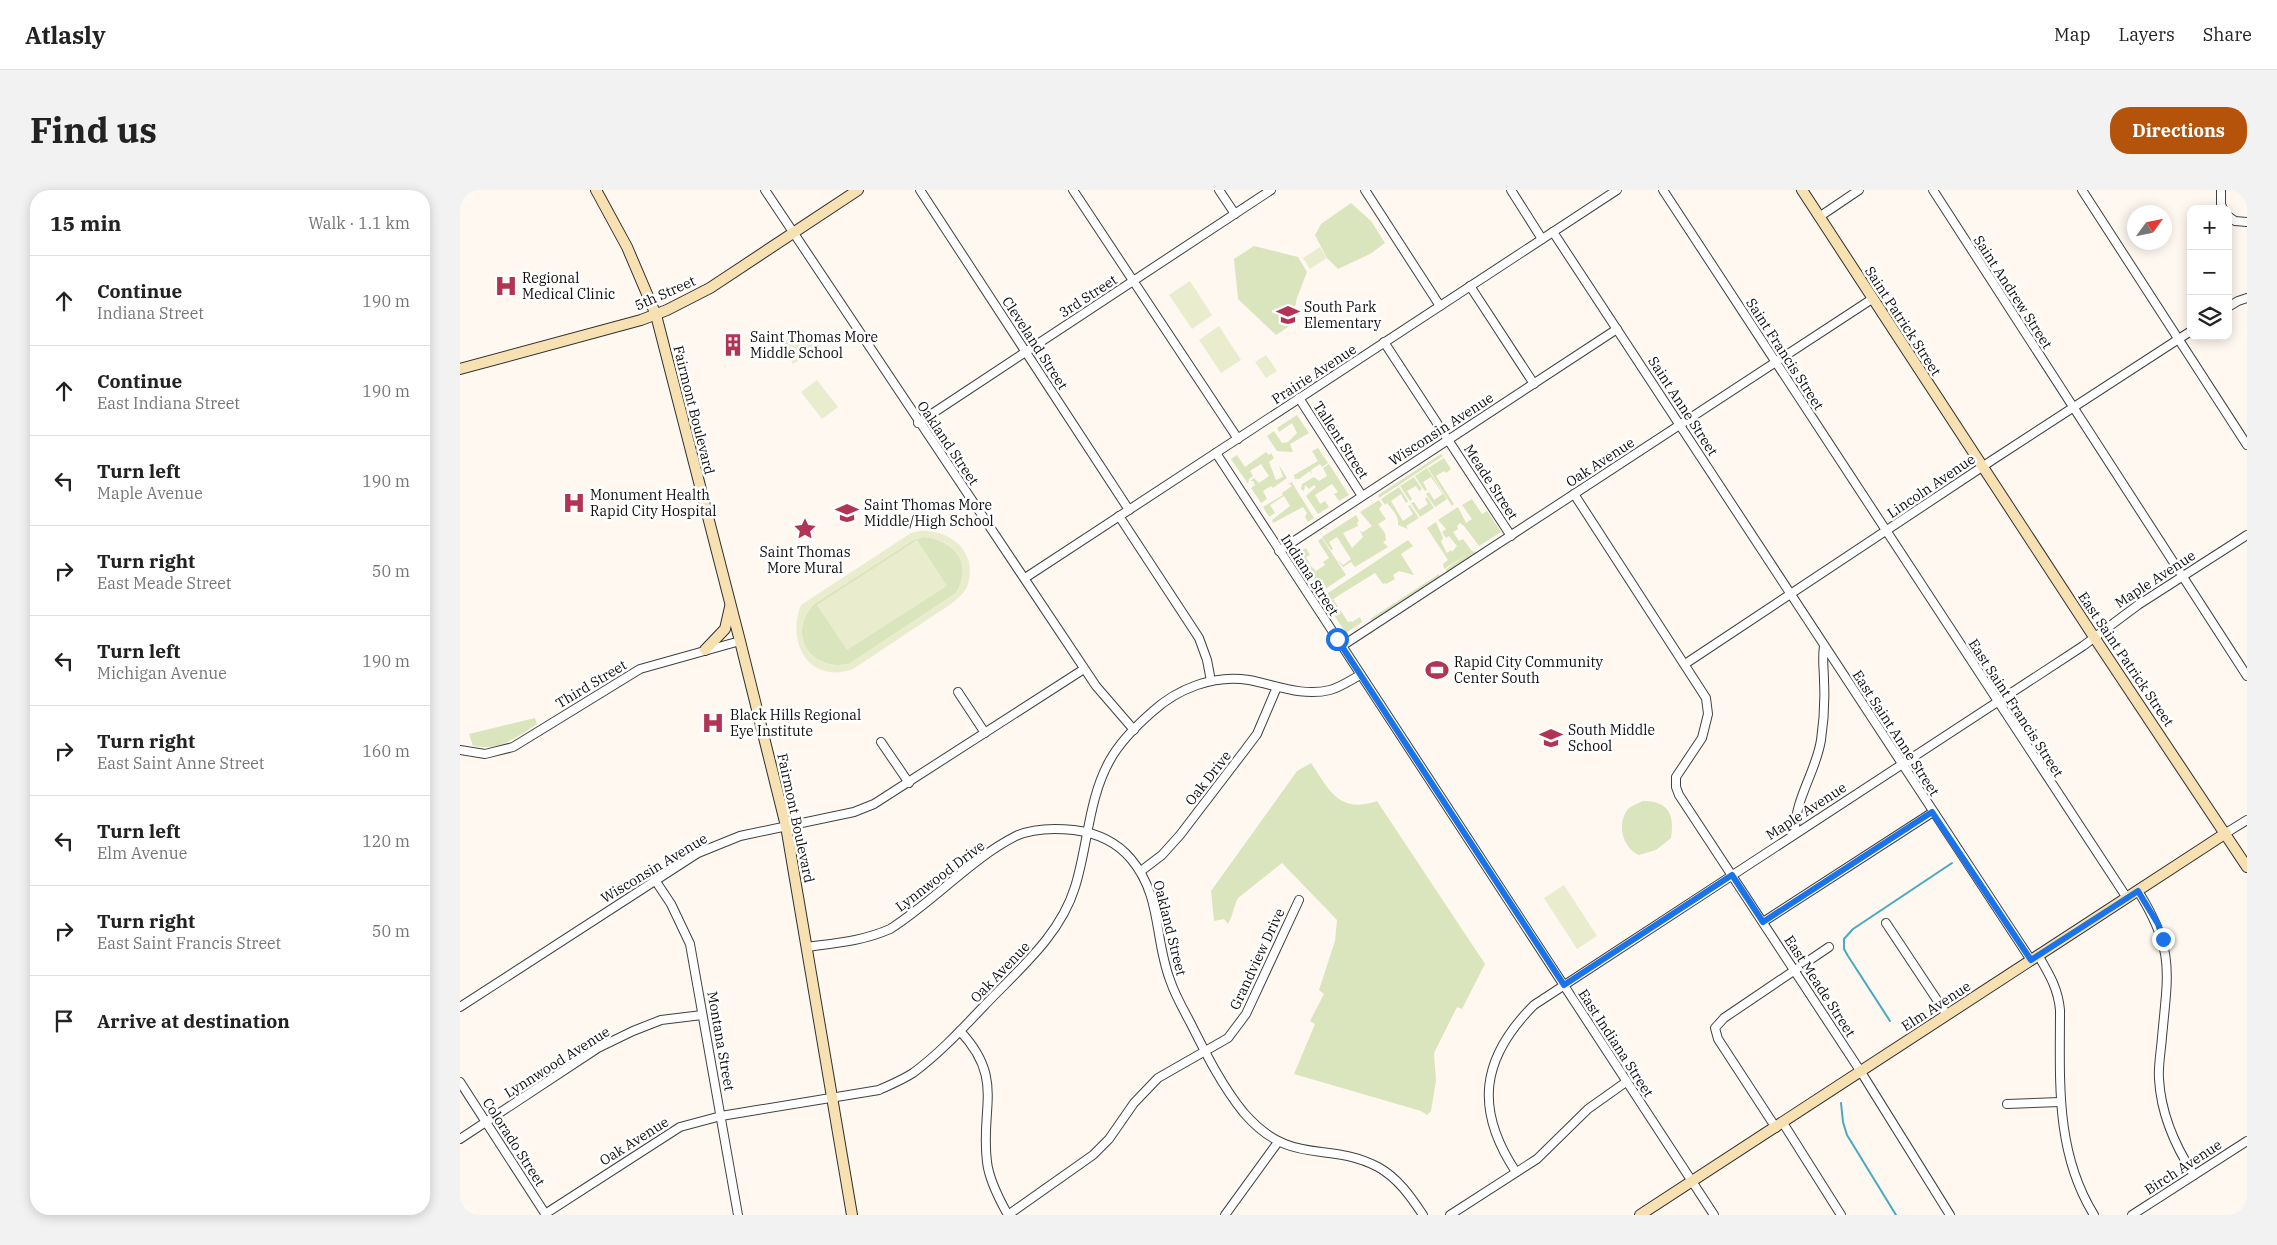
<!DOCTYPE html>
<html lang="en">
<head>
<meta charset="utf-8">
<style>
	:root { --surface:#fff; --page:#f2f2f2; --text:#222; --muted:#767676; --line:#e0e0e0; --accent:#b45309 }
	body { margin:0; font-family:"IBM Plex Serif",serif; background:var(--page); color:var(--text) }
	.controls { position:absolute; right:15px; top:15px; display:grid; overflow:hidden; border-radius:10px; box-shadow:0 2px 12px #0003 }
	.controls button { width:45px; height:45px; display:grid; place-items:center; padding:0; border:0; border-bottom:1px solid var(--line); background:var(--surface); color:var(--text); font:25px sans-serif }
	.compass { position:absolute; left:1667px; top:15px; width:45px; height:45px; border-radius:50%; background:var(--surface); box-shadow:0 2px 12px #0003; rotate:57deg }
	.stop { position:absolute; width:15px; height:15px; margin:-11px; border:4px solid #1a73e8; border-radius:50%; background:#fff }
	.stop.end { background:#1a73e8; border-color:#fff; box-shadow:0 1px 5px #0008 }
	.list { margin:0; padding:0; list-style:none }
	h2 { display:flex; justify-content:space-between; align-items:center; height:65px; margin:0; padding:0 20px; font-size:21px }
	h2 small { font-size:16px; font-weight:400; color:var(--muted) }
	.list li { display:grid; grid-template-columns:32px 1fr auto; gap:15px; align-items:center; box-sizing:border-box; height:90px; padding:0 20px; border-top:1px solid var(--line) }
	.list b { display:block; font-size:19px; white-space:nowrap }
	.list p { margin:0; font-size:16px; white-space:nowrap; color:var(--muted) }
	.list em { font-size:16px; font-style:normal; color:var(--muted) }
	.icon { flex:none; width:28px; height:28px; fill:none; stroke:currentColor; stroke-width:2; stroke-linecap:round; stroke-linejoin:round }
	.map { position:relative; flex:none; width:1787px; height:1025px; overflow:hidden; border-radius:20px }
	header { display:flex; align-items:center; gap:30px; box-sizing:border-box; height:70px; padding:0 25px; background:var(--surface); border-bottom:1px solid var(--line) }
	header strong { font-size:24px }
	nav { display:flex; gap:28px; margin-inline-start:auto; font-size:18px }
	.intro { display:flex; align-items:center; justify-content:space-between; box-sizing:border-box; height:120px; padding:0 30px }
	h1 { margin:0; font-size:35px }
	.button { padding:12px 22px; border-radius:20px; background:var(--accent); color:#fff; font-size:18px; font-weight:700 }
	main { display:flex; gap:30px; padding:0 30px }
	aside { flex:1; background:var(--surface); border-radius:20px; box-shadow:0 2px 12px #0003 }
	.map>svg:first-child { display:block }
	.green { fill:#dae5bd }
	.pitch { fill:#e9edce; fill-rule:evenodd }
	.lines { fill:none; stroke-linecap:round; stroke-linejoin:round }
	.stream { stroke:#49a9c0; stroke-width:2 }
	.street-casing { stroke:#414141; stroke-width:10 }
	.secondary-casing { stroke:#303030; stroke-width:12 }
	.street { stroke:#fff; stroke-width:8 }
	.secondary { stroke:#f7e1b3; stroke-width:10 }
	.route { stroke:#1a73e8; stroke-width:6 }
	.labels { text-anchor:middle; stroke-width:5; stroke-linejoin:round; paint-order:stroke }
	.poi-label { font-size:14px; fill:#0e0e0e; stroke:#fff; text-anchor:start }
	.street-label { font-size:14px; fill:#0e0e0e; stroke:#fff }
</style>
</head>
<body>
<header>
<strong>Atlasly</strong>
<nav><a>Map</a><a>Layers</a><a>Share</a></nav>
</header>
<div class="intro"><h1>Find us</h1><a class="button">Directions</a></div>
<main>
<aside>
<h2>15 min<small>Walk · 1.1 km</small></h2>
<ul class="list">
<li><svg class="icon" aria-label="ahead" viewBox="0 0 24 24"><path d="M12 20V5M6 11l6-6 6 6"/></svg><div><b>Continue</b><p>Indiana Street</p></div><em>190 m</em></li>
<li><svg class="icon" aria-label="ahead" viewBox="0 0 24 24"><path d="M12 20V5M6 11l6-6 6 6"/></svg><div><b>Continue</b><p>East Indiana Street</p></div><em>190 m</em></li>
<li><svg class="icon" aria-label="left" viewBox="0 0 24 24"><path d="M17 20v-9H6M10 6l-5 5 5 5"/></svg><div><b>Turn left</b><p>Maple Avenue</p></div><em>190 m</em></li>
<li><svg class="icon" aria-label="right" viewBox="0 0 24 24"><path d="M7 20v-9h11M14 6l5 5-5 5"/></svg><div><b>Turn right</b><p>East Meade Street</p></div><em>50 m</em></li>
<li><svg class="icon" aria-label="left" viewBox="0 0 24 24"><path d="M17 20v-9H6M10 6l-5 5 5 5"/></svg><div><b>Turn left</b><p>Michigan Avenue</p></div><em>190 m</em></li>
<li><svg class="icon" aria-label="right" viewBox="0 0 24 24"><path d="M7 20v-9h11M14 6l5 5-5 5"/></svg><div><b>Turn right</b><p>East Saint Anne Street</p></div><em>160 m</em></li>
<li><svg class="icon" aria-label="left" viewBox="0 0 24 24"><path d="M17 20v-9H6M10 6l-5 5 5 5"/></svg><div><b>Turn left</b><p>Elm Avenue</p></div><em>120 m</em></li>
<li><svg class="icon" aria-label="right" viewBox="0 0 24 24"><path d="M7 20v-9h11M14 6l5 5-5 5"/></svg><div><b>Turn right</b><p>East Saint Francis Street</p></div><em>50 m</em></li>
<li><svg class="icon" aria-label="arrive" viewBox="0 0 24 24"><path d="M6 21V4h12l-3 4 3 4H6"/></svg><div><b>Arrive at destination</b></div></li>
</ul>
</aside>
<div class="map">
<svg width="1787" height="1025" viewBox="0 0 1787 1025">
	<rect width="100%" height="100%" fill="#fef8f1"/>
	<g class="green">
		<polygon points="891,13 911,31 925,53 910,64 878,79 867,68 855,45 861,34"/>
		<polygon points="794,56 838,67 847,82 837,108 831,135 816,145 778,109 774,69"/>
		<polygon points="343,140 346,145 324,160 321,158 323,153"/>
		<polygon points="837,225 849,243 830,254 833,262 817,261 807,246 814,241 822,253 828,252 837,243 832,233 819,242 817,238"/>
		<polygon points="858,258 868,273 862,277 860,274 851,280 852,285 850,281 839,289 835,289 834,285 858,271 852,261"/>
		<polygon points="806,262 809,265 811,263 814,268 809,272 816,290 823,287 819,275 827,288 813,298 811,296 803,301 807,309 801,313 791,298 795,295 793,291 790,291 794,288 799,293 809,286 801,274 790,281 793,286 789,289 788,294 771,269 777,265 785,277"/>
		<polygon points="981,264 983,266 919,308 918,305"/>
		<polygon points="984,268 991,279 986,283 984,281 976,286 994,314 992,316 968,278"/>
		<polygon points="869,274 889,305 879,311 874,304 878,302 872,294 855,305 860,314 865,311 869,317 858,324 846,306 856,297 854,295 849,299 845,295 844,301 841,299 842,294 854,287 859,291 867,286 863,278"/>
		<polygon points="967,278 987,309 975,317 966,304 969,302 974,310 983,304 971,287 963,292 967,300 965,301 955,286"/>
		<polygon points="954,287 962,299 959,301 956,296 947,301 952,309 950,311 940,296"/>
		<polygon points="831,291 854,328 848,332 845,327 847,323 843,317 813,333 812,330 830,316 824,306 810,315 815,323 809,327 803,317 823,305 822,303 832,296 828,293 831,293"/>
		<path d="M939,297L948,311L946,313L941,304L931,311L943,331L953,324L948,316L950,315L959,328L946,336L948,339L938,335C939,326 934,322 927,313L925,315L921,309Z"/>
		<polygon points="967,307 974,318 960,327 951,313 954,312 959,320 968,314 965,309"/>
		<polygon points="1012,309 1022,324 1027,321 1041,342 1019,356 1004,336 1000,333 997,336 998,339 993,342 999,351 1003,349 1012,361 1017,362 988,382 985,380 1006,365 984,379 983,374 988,370 967,338 976,332 983,348 981,352 987,363 991,360 992,362 997,356 989,346 986,348 982,342 986,339 978,330 998,317 1006,333 1012,329 1002,315"/>
		<polygon points="919,310 922,315 919,319 926,329 918,334 925,343 926,350 923,352 928,357 895,377 891,372 883,377 877,369 883,375 891,369 877,347 869,352 873,359 871,360 862,347 896,325 899,331 897,333 898,336 883,343 892,358 903,347 900,341 903,342 912,336 900,322"/>
		<path d="M464,347C495,350 514,374 496,403L389,474C350,482 326,444 354,414L453,350Z"/>
		<polygon points="862,348 886,385 859,403 844,379 850,375 856,381 865,375 863,372 869,368 858,351"/>
		<polygon points="948,350 953,356 941,364 954,385 939,381 933,385 935,389 926,394 925,393 923,394 915,383 873,409 888,432 891,431 892,432 900,427 902,432 886,443 862,407"/>
		<polygon points="846,358 850,365 846,367 850,374 843,378 835,365"/>
		<polygon points="979,384 980,387 912,431 910,429"/>
		<path d="M75,528L77,534C56,548 39,561 13,556L9,544Z"/>
		<path d="M851,573C870,601 879,624 917,611L1025,774L1002,819L997,817L974,863L976,891L971,921L967,925L961,921L834,884L855,834L850,831L864,804L859,800L875,751L877,730L822,673L778,708C774,715 773,726 768,734L764,729L754,731L751,701L837,581Z"/>
		<path d="M1183,611C1208,611 1215,624 1211,648L1196,660L1179,665C1162,658 1156,632 1169,618C1173,615 1179,613 1183,611Z"/>
	</g>
	<g class="pitch">
		<polygon points="860,57 867,68 850,79 843,68"/>
		<polygon points="730,91 752,125 732,139 709,105"/>
		<polygon points="759,136 781,170 761,183 739,150"/>
		<polygon points="346,146 355,159 333,174 325,160"/>
		<polygon points="806,165 817,181 806,188 795,172"/>
		<polygon points="357,190 378,217 362,229 341,202"/>
		<path d="M459,341C489,339 518,361 508,394C506,402 497,409 491,414L393,479C349,495 326,452 341,415L451,343ZM464,347C495,349 514,374 496,403L389,474C350,482 326,444 354,414L453,350Z"/>
		<polygon points="457,350 487,396 387,460 357,415"/>
		<polygon points="1104,695 1137,746 1117,759 1084,708"/>
	</g>
	<g class="lines">
		<g class="stream">
			<polyline points="1430,831 1388,766 1384,759 1384,749 1393,739 1492,673"/>
			<polyline points="1381,913 1383,932 1387,945 1436,1025"/>
		</g>
		<defs>
			<g id="street">
				<polyline points="305,0 636,496 674,540"/>
				<polyline points="460,0 669,320"/>
				<polyline points="613,0 778,249"/>
				<polyline points="759,0 775,24"/>
				<polyline points="905,0 980,116"/>
				<polyline points="1051,0 1082,49"/>
				<polyline points="1203,0 1667,708"/>
				<polyline points="1473,0 1787,486"/>
				<polyline points="1622,0 1787,255"/>
				<polyline points="1761,0 1761,14 1763,19"/>
				<polyline points="1768,26 1775,31 1787,32"/>
				<polyline points="1359,27 1399,0"/>
				<polyline points="1093,42 1571,770"/>
				<polyline points="1010,96 1074,194"/>
				<polyline points="1768,117 1778,111 1787,108"/>
				<polyline points="924,152 1051,346"/>
				<polyline points="839,208 902,306"/>
				<polyline points="458,233 811,0"/>
				<polyline points="756,263 1254,1025"/>
				<polyline points="1114,304 1246,508 1248,524 1242,548 1216,587 1216,597 1219,605 1401,882 1490,1025"/>
				<polyline points="659,326 739,448 747,470 751,491"/>
				<polyline points="819,361 1157,139"/>
				<polyline points="565,388 1157,0"/>
				<polyline points="882,456 1412,109"/>
				<polyline points="1225,474 1534,269 1731,141"/>
				<polyline points="498,502 525,543"/>
				<polyline points="421,552 449,593"/>
				<polyline points="0,560 25,564 53,557 180,479 280,451"/>
				<path d="M1335,643C1334,610 1356,582 1361,550C1364,530 1365,511 1364,491C1364,479 1362,469 1364,456"/>
				<polyline points="1766,643 1787,630"/>
				<polyline points="681,681 702,665 720,645 785,560 797,544 817,497"/>
				<polyline points="195,690 211,714 230,754 278,1025"/>
				<path d="M1678,701C1715,760 1708,782 1702,847C1701,861 1698,876 1699,889C1701,925 1715,956 1734,985"/>
				<polyline points="1303,732 1473,622"/>
				<polyline points="1426,733 1487,825"/>
				<path d="M347,757C376,753 403,751 430,739C473,712 512,668 556,646C573,638 595,638 614,640C637,643 656,651 671,669C702,706 694,748 710,790C715,805 723,819 730,832C746,864 762,896 784,923C832,978 866,950 918,977C938,988 951,1007 963,1025"/>
				<path d="M1578,765C1589,784 1598,798 1600,820C1600,891 1595,962 1634,1025"/>
				<polyline points="0,817 238,663 280,646 394,622 414,614 624,479"/>
				<path d="M500,841C545,889 520,917 527,972C529,990 539,1009 548,1025"/>
				<polyline points="0,892 86,1025"/>
				<polyline points="1547,914 1600,912"/>
				<polyline points="1323,933 1381,1025"/>
				<polyline points="1316,938 1258,849 1255,838 1264,828 1369,757"/>
				<polyline points="0,949 138,858 173,841 201,830 242,825"/>
				<path d="M1056,982C1014,919 1021,868 1074,815L1623,456L1678,415L1787,345"/>
				<path d="M85,1024L220,937L261,926L419,900C430,895 442,890 453,883C479,864 502,839 524,816C558,780 600,746 615,697C628,656 628,609 650,570C660,552 676,536 692,522C717,499 754,484 789,490C816,495 842,507 870,500C881,497 891,490 900,485"/>
				<polyline points="548,1025 633,965 649,949 674,913 698,888 768,848 786,824 839,710"/>
				<polyline points="765,1025 818,952"/>
				<polyline points="990,1025 1077,969 1128,919 1166,892"/>
				<polyline points="1672,1025 1787,951"/>
			</g>
			<g id="secondary">
				<polyline points="136,0 167,57 196,125 280,451 326,636 392,1025"/>
				<polyline points="1342,0 1634,447 1787,677"/>
				<polyline points="0,179 181,130 207,120 250,98 398,0"/>
				<polyline points="245,460 265,439 270,417"/>
				<polyline points="1180,1025 1766,643"/>
			</g>
		</defs>
		<use href="#street" class="street-casing"/>
		<use href="#secondary" class="secondary-casing"/>
		<use href="#street" class="street"/>
		<use href="#secondary" class="secondary"/>
	</g>
	<g class="lines">
		<polyline class="route" points="877,449 1104,795 1272,685 1303,732 1472,622 1571,770 1678,701 1698,734 1703,749"/>
	</g>
	<defs>
		<symbol id="hospital-bare" viewBox="-9 -9 18 18"><path d="M-5-5h3v3.5h4V-5h3V5h-3V1.5h-4V5h-3Z" fill="#b13454" stroke="#fff" stroke-width="2.5" paint-order="stroke"/></symbol>
		<symbol id="school-bare" viewBox="-9 -9 18 18"><path d="M0-5L7-2L0 1L-7-2ZM-4 1L0 2.5L4 1V4Q0 6-4 4Z" fill="#b13454" stroke="#fff" stroke-width="2.5" paint-order="stroke"/></symbol>
		<symbol id="building-bare" viewBox="-9 -9 18 18"><path d="M-4-6H4V6H1V3H-1V6H-4ZM-2.5-4.3h1.7v1.8h-1.7ZM.8-4.3h1.7v1.8H.8ZM-2.5-1h1.7V.8h-1.7ZM.8-1h1.7V.8H.8Z" fill="#b13454" stroke="#fff" stroke-width="2.5" paint-order="stroke"/></symbol>
		<symbol id="sight-bare" viewBox="-9 -9 18 18"><path d="M0-6L1.8-2.2L6-1.7L2.9 1.2L3.7 5.4L0 3.3L-3.7 5.4L-2.9 1.2L-6-1.7L-1.8-2.2Z" fill="#b13454" stroke="#fff" stroke-width="2.5" paint-order="stroke"/></symbol>
		<symbol id="stadium-bare" viewBox="-9 -9 18 18"><path d="M0-5a6.5 5 0 1 0 0 10a6.5 5 0 1 0 0-10ZM-3.5-1.8h7v3.6h-7Z" fill="#b13454" stroke="#fff" stroke-width="2.5" paint-order="stroke"/></symbol>
	</defs>
	<g fill-rule="evenodd">
		<use href="#hospital-bare" x="30" y="80" width="32" height="32"/>
		<use href="#school-bare" x="812" y="109" width="32" height="32"/>
		<use href="#building-bare" x="257" y="139" width="32" height="32"/>
		<use href="#hospital-bare" x="98" y="297" width="32" height="32"/>
		<use href="#school-bare" x="371" y="307" width="32" height="32"/>
		<use href="#sight-bare" x="329" y="323" width="32" height="32"/>
		<use href="#stadium-bare" x="961" y="464" width="32" height="32"/>
		<use href="#hospital-bare" x="237" y="517" width="32" height="32"/>
		<use href="#school-bare" x="1075" y="532" width="32" height="32"/>
	</g>
	<g class="labels">
		<g class="poi-label">
			<text x="62" y="93">Regional<tspan x="62" dy="16">Medical Clinic</tspan></text>
			<text x="844" y="122">South Park<tspan x="844" dy="16">Elementary</tspan></text>
			<text x="290" y="152">Saint Thomas More<tspan x="290" dy="16">Middle School</tspan></text>
			<text x="130" y="310">Monument Health<tspan x="130" dy="16">Rapid City Hospital</tspan></text>
			<text x="404" y="320">Saint Thomas More<tspan x="404" dy="16">Middle/High School</tspan></text>
			<text x="345" y="367" text-anchor="middle">Saint Thomas<tspan x="345" dy="16">More Mural</tspan></text>
			<text x="994" y="477">Rapid City Community<tspan x="994" dy="16">Center South</tspan></text>
			<text x="270" y="530">Black Hills Regional<tspan x="270" dy="16">Eye Institute</tspan></text>
			<text x="1108" y="545">South Middle<tspan x="1108" dy="16">School</tspan></text>
		</g>
		<g class="street-label">
			<text transform="translate(1553 102) rotate(57)" y="5">Saint Andrew Street</text>
			<text transform="translate(205 103) rotate(-24)" y="5">5th Street</text>
			<text transform="translate(628 106) rotate(-33)" y="5">3rd Street</text>
			<text transform="translate(1443 131) rotate(57)" y="5">Saint Patrick Street</text>
			<text transform="translate(575 153) rotate(57)" y="5">Cleveland Street</text>
			<text transform="translate(1325 164) rotate(57)" y="5">Saint Francis Street</text>
			<text transform="translate(854 184) rotate(-33)" y="5">Prairie Avenue</text>
			<text transform="translate(1223 216) rotate(57)" y="5">Saint Anne Street</text>
			<text transform="translate(234 220) rotate(76)" y="5">Fairmont Boulevard</text>
			<text transform="translate(981 239) rotate(-33)" y="5">Wisconsin Avenue</text>
			<text transform="translate(881 250) rotate(57)" y="5">Tallent Street</text>
			<text transform="translate(488 253) rotate(56)" y="5">Oakland Street</text>
			<text transform="translate(1140 272) rotate(-33)" y="5">Oak Avenue</text>
			<text transform="translate(1031 292) rotate(57)" y="5">Meade Street</text>
			<text transform="translate(1471 296) rotate(-34)" y="5">Lincoln Avenue</text>
			<text transform="translate(850 385) rotate(57)" y="5">Indiana Street</text>
			<text transform="translate(1695 389) rotate(-33)" y="5">Maple Avenue</text>
			<text transform="translate(1666 469) rotate(56)" y="5">East Saint Patrick Street</text>
			<text transform="translate(131 494) rotate(-31)" y="5">Third Street</text>
			<text transform="translate(1556 518) rotate(57)" y="5">East Saint Francis Street</text>
			<text transform="translate(1436 543) rotate(57)" y="5">East Saint Anne Street</text>
			<text transform="translate(748 588) rotate(-52)" y="5">Oak Drive</text>
			<text transform="translate(1346 621) rotate(-33)" y="5">Maple Avenue</text>
			<text transform="translate(336 628) rotate(78)" y="5">Fairmont Boulevard</text>
			<text transform="translate(194 678) rotate(-31)" y="5">Wisconsin Avenue</text>
			<text transform="translate(480 686) rotate(-37)" y="5">Lynnwood Drive</text>
			<text transform="translate(710 738) rotate(76)" y="5">Oakland Street</text>
			<text transform="translate(797 769) rotate(-65)" y="5">Grandview Drive</text>
			<text transform="translate(540 782) rotate(-46)" y="5">Oak Avenue</text>
			<text transform="translate(1360 796) rotate(57)" y="5">East Meade Street</text>
			<text transform="translate(1476 816) rotate(-33)" y="5">Elm Avenue</text>
			<text transform="translate(261 851) rotate(80)" y="5">Montana Street</text>
			<text transform="translate(1156 853) rotate(57)" y="5">East Indiana Street</text>
			<text transform="translate(97 872) rotate(-32)" y="5">Lynnwood Avenue</text>
			<text transform="translate(174 951) rotate(-32)" y="5">Oak Avenue</text>
			<text transform="translate(54 952) rotate(57)" y="5">Colorado Street</text>
			<text transform="translate(1723 977) rotate(-33)" y="5">Birch Avenue</text>
		</g>
	</g>
</svg>
<div class="controls">
<button>+</button>
<button>−</button>
<button><svg class="icon" aria-label="layers" viewBox="0 0 24 24"><path d="M12 4l9 5-9 5-9-5zM3 14l9 5 9-5"/></svg></button>
</div>
<svg class="compass" viewBox="-18 -18 36 36"><path d="M0-13l5 13h-10z" fill="#e53935"/><path d="M0 13l5-13h-10z" fill="#767676"/></svg>
<div class="stop" style="left:877px;top:449px"></div>
<div class="stop end" style="left:1703px;top:749px"></div>
</div>
</main>
</body>
</html>
